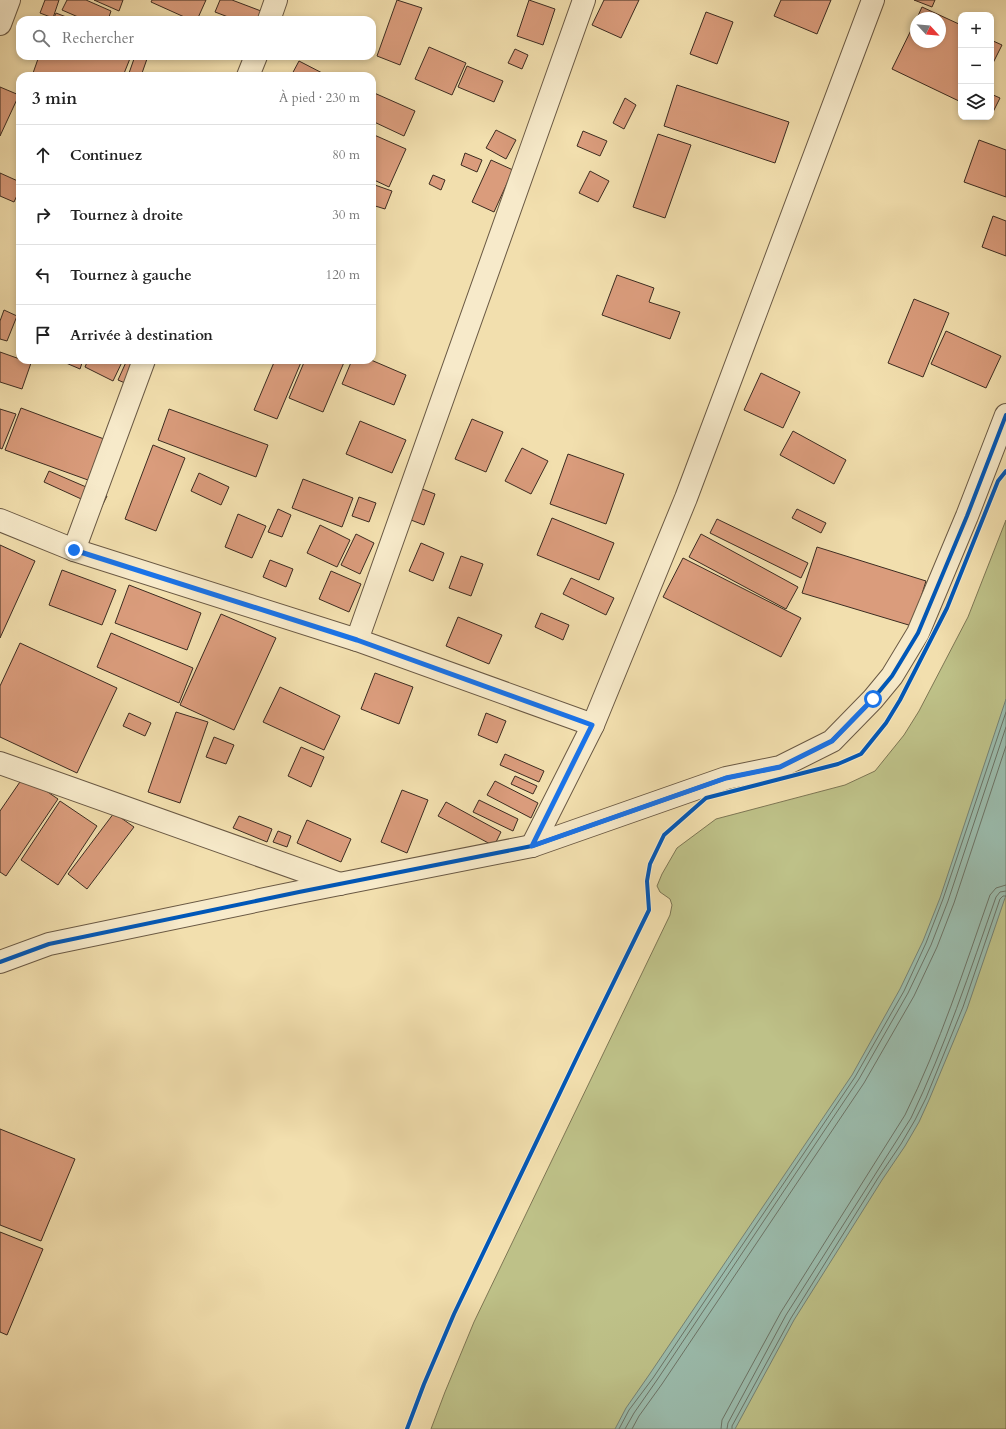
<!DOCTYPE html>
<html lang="fr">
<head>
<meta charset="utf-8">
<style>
	:root { --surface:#fff; --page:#f6f6f6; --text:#222; --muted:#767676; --line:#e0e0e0 }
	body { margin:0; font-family:Cardo,serif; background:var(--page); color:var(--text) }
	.controls { position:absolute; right:12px; top:12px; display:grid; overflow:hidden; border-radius:8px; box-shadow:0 2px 6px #0003 }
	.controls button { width:36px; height:36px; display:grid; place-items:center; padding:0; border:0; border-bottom:1px solid var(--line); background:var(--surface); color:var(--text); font:20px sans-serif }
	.compass { position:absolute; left:910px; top:12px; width:36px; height:36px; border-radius:50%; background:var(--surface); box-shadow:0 2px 6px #0003; rotate:116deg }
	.stop { position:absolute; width:12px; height:12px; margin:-9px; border:3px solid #1a73e8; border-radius:50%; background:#fff }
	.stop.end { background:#1a73e8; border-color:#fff; box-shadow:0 1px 4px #0008 }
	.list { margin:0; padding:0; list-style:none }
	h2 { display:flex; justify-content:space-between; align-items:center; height:52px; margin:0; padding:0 16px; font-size:17px }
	h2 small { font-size:13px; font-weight:400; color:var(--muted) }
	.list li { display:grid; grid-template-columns:26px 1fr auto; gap:12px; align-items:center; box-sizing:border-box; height:60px; padding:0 16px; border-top:1px solid var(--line) }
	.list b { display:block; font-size:15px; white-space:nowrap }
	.list em { font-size:13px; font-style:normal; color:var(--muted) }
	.icon { flex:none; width:22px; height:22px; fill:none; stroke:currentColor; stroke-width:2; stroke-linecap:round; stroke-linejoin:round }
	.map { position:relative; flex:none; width:1006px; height:1429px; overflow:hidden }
	.search { position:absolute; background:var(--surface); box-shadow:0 2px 6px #0003; left:16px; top:16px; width:360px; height:44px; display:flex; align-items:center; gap:10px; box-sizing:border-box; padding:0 14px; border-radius:12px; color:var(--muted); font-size:15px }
	.panel { position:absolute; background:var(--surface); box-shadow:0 2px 6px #0003; left:16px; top:72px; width:360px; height:292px; border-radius:12px }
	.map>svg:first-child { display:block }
	.green { fill:#bec188; stroke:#7d7654 }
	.water { fill:#9bbcad; stroke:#758275 }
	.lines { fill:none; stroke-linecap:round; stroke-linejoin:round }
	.shore { stroke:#6c7467; stroke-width:1 }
	.building { fill:#da9c7c; stroke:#3c2c21 }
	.street-casing { stroke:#6a5944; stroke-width:24 }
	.street { stroke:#f7eaca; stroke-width:22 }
	.cycleway-casing { stroke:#f7eaca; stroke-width:6 }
	.cycleway { stroke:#0057b8; stroke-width:4 }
	.route { stroke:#1a73e8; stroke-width:5 }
</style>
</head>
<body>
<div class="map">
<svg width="1006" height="1429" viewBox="0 0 1006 1429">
	<rect width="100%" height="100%" fill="#f2dfae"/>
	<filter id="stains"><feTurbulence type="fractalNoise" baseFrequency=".005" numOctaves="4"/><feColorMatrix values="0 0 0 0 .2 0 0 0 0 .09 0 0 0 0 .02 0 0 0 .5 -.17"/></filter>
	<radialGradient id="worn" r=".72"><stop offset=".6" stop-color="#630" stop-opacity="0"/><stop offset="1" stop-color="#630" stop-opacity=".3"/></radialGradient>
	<polygon class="green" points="1006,520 1006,1429 431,1429 445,1392 474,1322 670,915 672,905 670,899 660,892 657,886 662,874 677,848 716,819 845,785 875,771 904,735 919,711 968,617"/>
	<polygon class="water" points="1006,699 1006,895 967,1009 929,1100 919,1122 905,1146 882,1180 794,1320 735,1429 615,1429 626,1408 649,1375 852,1075 900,989 923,941 940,898"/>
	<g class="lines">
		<g class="shore">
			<polyline points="619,1429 629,1410 653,1378 855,1077 904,991 926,943 943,899 1006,712"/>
			<polyline points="625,1429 634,1413 657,1380 859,1079 908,993 931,945 948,901 1006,727"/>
			<polyline points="632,1429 639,1416 662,1384 864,1083 914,996 937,947 954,903 1006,746"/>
			<path d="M721,1429L722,1420L781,1312L905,1115C940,1044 964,969 990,895L996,888L1006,885"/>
			<path d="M727,1429L728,1423L786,1315L911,1118C945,1047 970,971 996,897L1000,892L1006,891"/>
			<polyline points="732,1429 732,1426 791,1318 878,1178 901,1144 915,1120 926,1098 963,1007 1000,899 1003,896 1006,896"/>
		</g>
	</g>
	<g class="building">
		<polygon points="45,0 59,0 53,18 40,13"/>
		<polygon points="67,0 86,0 111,11 108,20 85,20 62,10"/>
		<polygon points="94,0 123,0 119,11"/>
		<polygon points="152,0 206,0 197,20 191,20 151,2"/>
		<polygon points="220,0 232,0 261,11 257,20 236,20 215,12"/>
		<polygon points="397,0 422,8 400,65 377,56"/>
		<polygon points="529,0 555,9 543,45 517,36"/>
		<polygon points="604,0 639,0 621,38 592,25"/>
		<polygon points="781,0 831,0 817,34 774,16"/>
		<polygon points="914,0 935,0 932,7"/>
		<polygon points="922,7 961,25 961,102 892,69 916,20 916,42 940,42 940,18 917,18"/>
		<polygon points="706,12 733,22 717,64 690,54"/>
		<polygon points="56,13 74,20 53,20"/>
		<polygon points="991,40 1002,45 991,67"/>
		<polygon points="429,47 466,63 452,95 415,79"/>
		<polygon points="515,49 528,55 522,69 508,63"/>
		<polygon points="39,56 131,56 123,76 32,76"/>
		<polygon points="135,56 148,56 141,76 128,76"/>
		<polygon points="299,61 328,76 291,76"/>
		<polygon points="467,66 503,81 494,102 458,87"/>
		<polygon points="677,85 789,122 775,163 664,126"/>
		<polygon points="0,87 19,95 0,136"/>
		<polygon points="372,92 415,111 404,136 372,121"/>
		<polygon points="991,94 1000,98 991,116"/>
		<polygon points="625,98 636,105 624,129 613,123"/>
		<polygon points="496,130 516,140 506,159 486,148"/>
		<polygon points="583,131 607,141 600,156 577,146"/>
		<polygon points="372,134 406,149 389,187 372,179"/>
		<polygon points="658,134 691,145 665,218 633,207"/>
		<polygon points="979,140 1006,150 1006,197 964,182"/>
		<polygon points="465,153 482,160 477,172 461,165"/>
		<polygon points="491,160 513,170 494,212 472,202"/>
		<polygon points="590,171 609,181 598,202 579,193"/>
		<polygon points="0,173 20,182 20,189 14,202 0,196"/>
		<polygon points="433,175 445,180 441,190 429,184"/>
		<polygon points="372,184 392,191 385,209 372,205"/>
		<polygon points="993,216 1006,221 1006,256 982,247"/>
		<polygon points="617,275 654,288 649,302 680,312 670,339 602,315"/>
		<polygon points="914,299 949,313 923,377 888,363"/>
		<polygon points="4,310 17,316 7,341 0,339 0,321"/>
		<polygon points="946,331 1001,356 986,388 931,364"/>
		<polygon points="0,352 31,363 22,389 0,382"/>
		<polygon points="59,360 83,360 80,369"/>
		<polygon points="88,360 123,360 113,381 85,367"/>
		<polygon points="127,360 155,360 141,390 118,380"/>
		<polygon points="275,360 302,360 277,419 254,410"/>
		<polygon points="305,360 345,360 323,412 289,398"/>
		<polygon points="352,360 371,360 406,375 394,405 342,384"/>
		<polygon points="761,373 800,392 783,428 744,410"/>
		<polygon points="21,408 104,439 88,480 5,450"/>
		<polygon points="0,409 16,414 2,449 0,448"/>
		<polygon points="169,409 268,445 256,477 158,440"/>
		<polygon points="472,419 503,432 486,472 455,459"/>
		<polygon points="360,421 406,440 392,473 346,454"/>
		<polygon points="793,431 846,460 834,484 780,455"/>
		<polygon points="153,445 185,458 156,531 125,519"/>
		<polygon points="522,448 548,461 531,494 505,481"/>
		<polygon points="568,454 624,474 606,524 550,504"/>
		<polygon points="49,471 107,496 101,508 44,482"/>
		<polygon points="199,473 229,487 221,505 191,491"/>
		<polygon points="303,479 353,498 342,527 292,508"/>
		<polygon points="422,489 435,494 424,525 411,520"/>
		<polygon points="359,497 376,503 369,522 352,516"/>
		<polygon points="278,509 291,515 282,537 268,532"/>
		<polygon points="797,509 826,523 821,533 792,518"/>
		<polygon points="238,514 266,526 252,558 225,547"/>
		<polygon points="552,518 614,543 599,580 537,555"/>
		<polygon points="717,519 808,563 801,578 710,533"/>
		<polygon points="320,525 350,540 337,567 307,553"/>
		<polygon points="356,534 374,543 360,574 341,565"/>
		<polygon points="701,534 798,587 786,609 689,557"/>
		<polygon points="421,543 444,553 433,581 409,571"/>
		<polygon points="0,545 35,561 0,638"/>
		<polygon points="817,547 926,581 912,626 802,593"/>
		<polygon points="461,556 483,564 471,596 449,588"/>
		<polygon points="683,558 801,618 781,657 663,597"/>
		<polygon points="270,560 293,569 286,587 263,577"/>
		<polygon points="62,570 116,590 102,625 49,605"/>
		<polygon points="331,571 361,584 349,612 319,599"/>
		<polygon points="571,578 614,598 606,615 563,594"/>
		<polygon points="129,585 201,613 187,650 115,623"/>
		<polygon points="541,613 569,625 563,640 535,627"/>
		<polygon points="221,614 276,638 234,730 180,705"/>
		<polygon points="458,617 502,635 489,664 446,646"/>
		<polygon points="111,633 193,668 179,703 97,667"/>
		<polygon points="20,643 117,688 77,773 0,737 0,686"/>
		<polygon points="375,673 413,687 399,724 361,709"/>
		<polygon points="280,687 340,716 324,750 263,722"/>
		<polygon points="176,712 208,722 180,803 148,792"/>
		<polygon points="129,713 151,723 145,736 123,726"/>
		<polygon points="486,713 506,721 497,743 478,735"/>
		<polygon points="214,737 234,745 226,764 206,757"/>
		<polygon points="301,747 324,757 311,787 288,776"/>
		<polygon points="505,754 544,771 539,782 500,765"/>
		<polygon points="24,776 58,799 6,876 0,872 0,811"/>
		<polygon points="515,776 537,786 533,794 511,784"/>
		<polygon points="495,781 538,803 531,818 487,795"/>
		<polygon points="402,790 428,800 407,853 381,842"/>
		<polygon points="479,800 518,819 513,831 473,812"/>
		<polygon points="60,801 97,826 58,885 21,860"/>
		<polygon points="446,802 501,832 494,846 438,816"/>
		<polygon points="114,813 134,827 87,889 68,874"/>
		<polygon points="239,816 272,829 267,842 233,828"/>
		<polygon points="307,820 351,839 341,862 297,843"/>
		<polygon points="278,831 291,836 287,847 273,842"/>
		<polygon points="0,1129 75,1159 41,1241 0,1225"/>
		<polygon points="0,1232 43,1249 7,1335 0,1332"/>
	</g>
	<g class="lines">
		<defs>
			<g id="street">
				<polyline points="269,20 276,0"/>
				<polyline points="0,24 9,0"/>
				<polyline points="248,76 256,56"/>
				<polyline points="0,520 74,550 357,640 593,725"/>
				<polyline points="74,550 144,360"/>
				<polyline points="357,640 584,0"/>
				<polyline points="0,763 340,884"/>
				<polyline points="532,846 593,725 686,498 873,0"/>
				<polyline points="0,962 49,944 299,892 532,846 726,778 780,767 832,741 873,699 892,676 918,633 967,516 1006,415"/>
			</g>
		</defs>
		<use href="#street" class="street-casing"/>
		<use href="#street" class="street"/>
		<defs>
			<g id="cycleway">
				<polyline points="0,962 49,944 299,892 532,846 726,778 780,767 832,741 873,699 892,676 918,633 967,516 1006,415"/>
				<polyline points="407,1429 424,1384 454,1314 579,1053 649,910 647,881 650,864 664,835 706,798 838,764 861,754 886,723 900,700 947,608 998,481 1006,471"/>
			</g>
		</defs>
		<use href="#cycleway" class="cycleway-casing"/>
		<use href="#cycleway" class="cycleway"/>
	</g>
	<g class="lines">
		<polyline class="route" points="74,550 357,640 592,725 532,846 726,778 780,767 832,741 873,699"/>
	</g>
	<rect width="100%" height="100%" filter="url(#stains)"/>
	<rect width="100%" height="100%" fill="url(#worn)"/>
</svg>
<div class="controls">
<button>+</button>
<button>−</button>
<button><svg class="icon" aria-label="layers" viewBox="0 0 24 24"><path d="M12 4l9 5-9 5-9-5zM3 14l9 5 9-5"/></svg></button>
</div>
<svg class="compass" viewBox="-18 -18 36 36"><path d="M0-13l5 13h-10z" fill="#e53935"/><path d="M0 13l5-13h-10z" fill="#767676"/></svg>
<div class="stop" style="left:873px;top:699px"></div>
<div class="stop end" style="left:74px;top:550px"></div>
<div class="search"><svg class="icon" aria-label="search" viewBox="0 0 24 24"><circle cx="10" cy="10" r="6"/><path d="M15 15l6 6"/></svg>Rechercher</div>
<section class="panel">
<h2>3 min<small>À pied · 230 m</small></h2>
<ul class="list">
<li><svg class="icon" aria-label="ahead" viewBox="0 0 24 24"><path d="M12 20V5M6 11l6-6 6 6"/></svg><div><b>Continuez</b></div><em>80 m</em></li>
<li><svg class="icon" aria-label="right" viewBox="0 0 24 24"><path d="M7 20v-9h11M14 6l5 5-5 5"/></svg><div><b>Tournez à droite</b></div><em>30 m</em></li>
<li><svg class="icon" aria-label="left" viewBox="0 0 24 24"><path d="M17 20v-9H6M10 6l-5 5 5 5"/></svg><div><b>Tournez à gauche</b></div><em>120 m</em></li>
<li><svg class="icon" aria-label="arrive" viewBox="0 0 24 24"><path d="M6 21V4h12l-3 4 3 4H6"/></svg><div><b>Arrivée à destination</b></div></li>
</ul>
</section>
</div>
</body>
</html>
